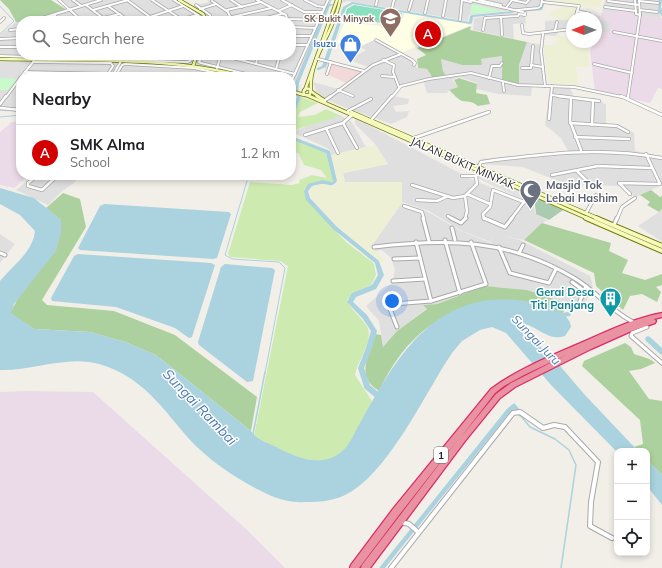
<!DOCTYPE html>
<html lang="en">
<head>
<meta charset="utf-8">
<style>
	:root { --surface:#fff; --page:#f6f6f6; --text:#202124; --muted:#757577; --line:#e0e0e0; --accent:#d40000 }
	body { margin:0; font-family:Mulish,sans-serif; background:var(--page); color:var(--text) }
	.controls { position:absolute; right:12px; bottom:12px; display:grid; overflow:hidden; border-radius:8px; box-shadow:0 2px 6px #0003 }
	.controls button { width:36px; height:36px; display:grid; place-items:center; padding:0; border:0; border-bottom:1px solid var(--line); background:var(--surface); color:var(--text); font:20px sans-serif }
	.compass { position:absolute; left:566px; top:12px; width:36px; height:36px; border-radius:50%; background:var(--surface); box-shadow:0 2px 6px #0003; rotate:270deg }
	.you { position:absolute; left:392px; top:301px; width:14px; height:14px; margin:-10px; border:3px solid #fff; border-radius:50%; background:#1a73e8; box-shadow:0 0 0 6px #1a73e833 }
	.badge { display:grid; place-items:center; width:26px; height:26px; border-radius:50%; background:var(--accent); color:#fff; font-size:13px; font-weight:700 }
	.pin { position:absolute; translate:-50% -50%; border:2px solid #fff; box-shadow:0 1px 4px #0006 }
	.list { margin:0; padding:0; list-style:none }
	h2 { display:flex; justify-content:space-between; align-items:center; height:52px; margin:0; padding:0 16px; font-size:17px }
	h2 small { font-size:13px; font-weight:400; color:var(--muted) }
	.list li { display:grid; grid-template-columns:26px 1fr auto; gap:12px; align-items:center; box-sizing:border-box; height:56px; padding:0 16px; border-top:1px solid var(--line) }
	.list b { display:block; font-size:15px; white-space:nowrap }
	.list p { margin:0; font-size:13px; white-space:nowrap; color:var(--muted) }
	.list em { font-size:13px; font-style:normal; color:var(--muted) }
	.icon { flex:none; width:22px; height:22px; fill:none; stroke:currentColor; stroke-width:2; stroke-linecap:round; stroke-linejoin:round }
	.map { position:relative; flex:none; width:662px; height:568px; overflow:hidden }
	.search { position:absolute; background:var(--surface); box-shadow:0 2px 6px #0003; left:16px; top:16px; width:280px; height:44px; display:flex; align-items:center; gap:10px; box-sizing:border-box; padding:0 14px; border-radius:16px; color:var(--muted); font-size:15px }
	.panel { position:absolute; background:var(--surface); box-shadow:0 2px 6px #0003; left:16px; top:72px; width:280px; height:108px; border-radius:16px }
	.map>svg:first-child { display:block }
	.residential { fill:#e0dfdf }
	.commercial { fill:#f2dad9 }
	.industrial { fill:#ebdbe8 }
	.education { fill:#ffffe5 }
	.farmland { fill:#eef0d5 }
	.grass { fill:#cdebb0 }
	.forest { fill:#add19e }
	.cemetery { fill:#aacbaf }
	.park { fill:#c8facc }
	.pitch { fill:#88e0be }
	.parking { fill:#e2e2e2 }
	.water { fill:#aad3df }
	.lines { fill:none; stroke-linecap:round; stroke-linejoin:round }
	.stream-far1 { stroke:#aad3df; stroke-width:1 }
	.stream { stroke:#aad3df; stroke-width:1.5 }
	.canal { stroke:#aad3df; stroke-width:4.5 }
	.river { fill:#aad3df; fill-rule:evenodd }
	.street-far3-casing { stroke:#a9a9a9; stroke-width:3.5 }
	.street-far2-casing { stroke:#a9a9a9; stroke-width:4 }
	.street-far1-casing { stroke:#a9a9a9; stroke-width:5 }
	.street-casing { stroke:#a9a9a9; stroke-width:6 }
	.secondary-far2-casing { stroke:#707d05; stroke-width:4 }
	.secondary-far1-casing { stroke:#707d05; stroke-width:4.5 }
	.secondary-casing { stroke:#707d05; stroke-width:6 }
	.highway-casing { stroke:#dc2a67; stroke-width:2.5 }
	.street-far3 { stroke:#fff; stroke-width:2 }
	.street-far2 { stroke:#fff; stroke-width:2.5 }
	.street-far1 { stroke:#fff; stroke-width:3 }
	.street { stroke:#fff; stroke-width:4 }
	.secondary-far2 { stroke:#f7fabf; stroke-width:2.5 }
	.secondary-far1 { stroke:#f7fabf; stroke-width:3 }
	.secondary { stroke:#f7fabf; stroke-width:4 }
	.highway { fill:#e892a2; fill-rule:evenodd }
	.labels { text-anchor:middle; stroke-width:3; stroke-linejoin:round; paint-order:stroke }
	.far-education-label { font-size:9px; font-weight:bold; fill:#785e54; stroke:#fff; text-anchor:end }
	.far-shop-label { font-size:9px; font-weight:bold; fill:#366cbe; stroke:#fff; text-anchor:end }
	.shield { fill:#fff; stroke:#646464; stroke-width:1 }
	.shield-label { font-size:10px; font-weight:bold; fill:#222 }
	.street-label { font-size:11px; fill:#222; stroke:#fff }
	.worship-label { font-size:11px; font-weight:bold; fill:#5b616d; stroke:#fff; text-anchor:start }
	.culture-label { font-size:11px; font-weight:bold; fill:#0d838f; stroke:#fff; text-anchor:end }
	.water-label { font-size:12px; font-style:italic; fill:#4a7aab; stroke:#fff }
	.near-water-label { font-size:14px; font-style:italic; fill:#4a7aab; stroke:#fff }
</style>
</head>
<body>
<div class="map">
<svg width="662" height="568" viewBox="0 0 662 568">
	<rect width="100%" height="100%" fill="#f2efe9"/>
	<g class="residential">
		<polygon points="62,0 177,0 187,7 209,2 207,0 330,0 293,89 296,98 291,110 291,77 21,77 21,112 0,111 0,35 16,22 21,22 21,55 291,55 291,21 33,21 72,8"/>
		<polygon points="343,0 540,0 539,7 469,15 468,21 348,1 342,3"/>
		<polygon points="605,0 660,0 658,7 661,18 602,12"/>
		<polygon points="576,8 600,16 600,19 610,21 610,33 596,32 596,18 573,18"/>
		<polygon points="514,13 525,15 526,23 513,24 514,39 473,30 474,18"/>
		<polygon points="572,19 572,31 559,31 556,36 545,35 545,21"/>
		<polygon points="376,39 415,61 416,68 427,69 432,77 443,71 441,59 462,65 481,65 481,59 502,56 519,83 519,65 527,42 542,45 547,87 532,87 531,96 498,94 477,89 477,83 459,77 452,80 458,87 449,90 447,93 427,93 423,79 404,83 398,87 393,96 409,99 408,104 393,106 396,112 409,111 407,117 391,124 344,107 323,98 316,91 313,82 338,89 369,67 349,60 366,50 359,47"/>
		<polygon points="550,87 570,88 574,97 598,99 606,105 606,124 616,124 634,133 635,151 662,156 662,185 636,197 619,186 565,184 523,167 483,164 480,159 568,151 561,138 545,125"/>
		<polygon points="334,116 341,116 351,121 366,147 331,155 331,151 327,148 292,132"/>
		<polygon points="355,118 473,180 534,205 535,213 547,220 524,240 502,236 520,240 590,276 593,286 585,304 578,306 527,290 485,286 437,304 423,305 427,308 397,331 383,347 379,321 366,306 392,283 395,270 391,258 382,250 375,251 371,247 402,203 428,212 461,231 491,243 495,233 491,242 462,231 429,211 402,202 402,182 345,182 343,173 388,164 375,144 355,124"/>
		<polygon points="35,175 78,175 75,182 61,192 48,205 16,190"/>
		<polygon points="662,210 662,240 661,241 638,226"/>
		<polygon points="0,234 15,244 0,263"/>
	</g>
	<polygon class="commercial" points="329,60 364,70 346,83 324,73"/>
	<g class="industrial">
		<polygon points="617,9 634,12 635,15 662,18 662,89 658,88 650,103 595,91 590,51 593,42 596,42 596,32 610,32 610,21 600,19 602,12 617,13"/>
		<polygon points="12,122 19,122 18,126 21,126 21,175 29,175 14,188 0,185 0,132"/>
		<polygon points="26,391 93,392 246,529 285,568 0,568 0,392"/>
	</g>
	<polygon class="education" points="405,13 472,25 400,53 376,39 359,47 336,43 345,22 398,28"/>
	<g class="farmland">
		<polygon points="547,0 603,0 600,8"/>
		<polygon points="566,5 578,7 572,20 557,19 548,14"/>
		<polygon points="557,34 588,48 589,67 576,67 579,87 549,85 543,45 556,45"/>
		<polygon points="375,145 388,164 343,173 345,182 402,182 402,202 371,247 385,260 382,262 335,225 312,198 309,191 312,186 321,183 332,186 338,183 331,155"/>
	</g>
	<g class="grass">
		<polygon points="301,97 318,103 300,112 298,117 315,115 326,109 341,116 291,131 291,122"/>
		<path d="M291,138L323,150L326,154L333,180L330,183C320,181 311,180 304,190C306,202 314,206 322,215C331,225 339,236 350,245C358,252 367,257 374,264L376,275L371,285L353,293L347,300C351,310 360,316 366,325C376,339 357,360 355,375L372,401C365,415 356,439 345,450C320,475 279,449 254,436L288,266L280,261L230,257L228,254L250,182L292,185L300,183L299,180L312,175L327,178L321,170L304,165L299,154L291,149Z"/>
	</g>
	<g class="forest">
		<polygon points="0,0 51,0 67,10 32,21 16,22 9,9"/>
		<polygon points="471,26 470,30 527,42 519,65 519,84 502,80 502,56 481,59 482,65 462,65 441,59 443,71 446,76 432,77 427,69 418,68 417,59 426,55 417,48"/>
		<path d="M459,78L477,84L476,93L487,95L490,104L478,106C472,101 469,102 462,101C457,99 453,93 449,90L458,87L454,80Z"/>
		<polygon points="651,190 660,197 662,196 662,209 659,212 647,205 650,202 640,195"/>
		<polygon points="63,193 80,199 86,227 42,300 47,305 114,311 175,335 257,397 251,431 156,355 125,342 90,332 34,329 10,313 61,220 46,208"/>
		<polygon points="542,223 611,243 609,251 628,260 622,273 645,280 662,274 662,285 656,287 661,292 657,302 642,294 630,296 623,310 596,286 594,273 524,240"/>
		<path d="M485,286L527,290L569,304L562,314L551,308L431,325C408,341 391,365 379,391C354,375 370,357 375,334L381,335L383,347L397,331L427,309L423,305L437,304Z"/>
		<path d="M625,343L631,347L634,354C641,357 649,357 655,363L641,369L629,371L649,399L662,401V475L647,460V451H638L634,447L643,444L640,420L582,366L584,361Z"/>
	</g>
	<polygon class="cemetery" points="532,199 541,200 563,210 549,220 536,214 535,205 529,203"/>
	<g class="park">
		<polygon points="472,4 503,11 470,14"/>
		<polygon points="0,78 18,79 8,90 0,90"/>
	</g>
	<polygon class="pitch" points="354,5 402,13 398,25 344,18 347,9"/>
	<polygon class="parking" points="481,174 521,192 526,196 523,200 477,178"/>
	<g class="water">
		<path d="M0,188L34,198L61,220V232L56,251L14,304L11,313L34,329L90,332L125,342L156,355L251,431C256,439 266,442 274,446C301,460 332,472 351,440C393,363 433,279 539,304C550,307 570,313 571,327L565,336C546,342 537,324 519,323L517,324L561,367L584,394L638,451H617V452L551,385L506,333L492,327L480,330L462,341L452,353C425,393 387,477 343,496C331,501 320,502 307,502C290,503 276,499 261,491C235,478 210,461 190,440C162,408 142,376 99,364C67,355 32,371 0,370V281C13,265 33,252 35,231L20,215L0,204Z"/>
		<polygon points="104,204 229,212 231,214 217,258 213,259 80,250 78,248 100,206"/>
		<polygon points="78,254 211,263 215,265 192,337 189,338 175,328 116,307 52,301 51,298 74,256"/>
		<polygon points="225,264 272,268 275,270 253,381 247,382 199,345 198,342 221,267"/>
		<polygon points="647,460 662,475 662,505 647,486"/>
	</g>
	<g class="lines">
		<g class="stream-far1">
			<polyline points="329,5 331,0"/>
			<polyline points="0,6 14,21 0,34"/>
			<polyline points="0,117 21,115"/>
			<polyline points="247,181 225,255 232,259 279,262 285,268 265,373"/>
		</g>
		<g class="stream">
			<polyline points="520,415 530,427 555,439 569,450 576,465 561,568"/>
			<polyline points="253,434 265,372"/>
		</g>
		<polyline class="canal" points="382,568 509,410 514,406 520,414"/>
		<g class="river">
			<polygon points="542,0 546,0 542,10 520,12 518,11 520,10 540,8"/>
			<path d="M659,0H662L661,7L662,11V16C657,12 658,6 659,0Z"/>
			<polygon points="352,2 469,22 470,16 472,15 512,11 514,12 512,13 473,17 472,23 470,24 353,4 346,8 326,67 319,70 317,70 317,68 322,66 343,7"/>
			<polygon points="328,4 332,4 334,5 330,6 329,8 299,83 298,93 301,97 293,117 291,118 291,112 297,97 294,93 295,83 325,8"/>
			<path d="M291,136L330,151L337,181C331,189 330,183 322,184C319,184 315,185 312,186L308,191L310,198L337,227L379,261L384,275L376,289L356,297L353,302L367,315L377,331L372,348L364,368L370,385L385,398L386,400L385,402L383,403L381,402L365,389L364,387L358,368L366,348L371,331L363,319L347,302L352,293L372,285L378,275L375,263L333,229L306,200L304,191L308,184L323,180L331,182L333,181L326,153L291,139Z"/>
			<polygon points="568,312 570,312 571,314 570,316 558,318 556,318 555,316 556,314"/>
			<polygon points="648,336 650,337 662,348 662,355 660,354 646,341 645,339 646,337"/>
		</g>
		<defs>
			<g id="street-far3">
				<polyline points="59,0 82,21"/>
				<polyline points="73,0 80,5"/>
				<polyline points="127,0 150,17"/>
				<polyline points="152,0 184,21"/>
				<polyline points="174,0 198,15 203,21"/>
				<polyline points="231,0 242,7"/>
				<polyline points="257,0 286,15 288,21"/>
				<polyline points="282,0 304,12 322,12"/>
				<polyline points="305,0 317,6 324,7"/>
				<polyline points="462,0 471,2"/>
				<polyline points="470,0 523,12"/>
				<polyline points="479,0 501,5"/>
				<polyline points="512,0 526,3 529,0"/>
				<polyline points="635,0 636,14 640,15"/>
				<polyline points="212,1 228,12 232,21"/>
				<polyline points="608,1 639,5"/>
				<polyline points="639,1 658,3"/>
				<polyline points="542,2 579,6 575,18"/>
				<polyline points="86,5 107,21"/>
				<polyline points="196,5 210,15 212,21"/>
				<polyline points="376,5 377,0"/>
				<polyline points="108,6 129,21"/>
				<polyline points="605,7 636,11"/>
				<polyline points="392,8 394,0"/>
				<polyline points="506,8 512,0"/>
				<polyline points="200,9 216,4"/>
				<polyline points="93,10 128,0"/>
				<polyline points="227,10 261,2"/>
				<polyline points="409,10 412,0"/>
				<polyline points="517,10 538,8 541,6 542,0"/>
				<polyline points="640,10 657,12"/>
				<polyline points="278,11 292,5"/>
				<polyline points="577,11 590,14"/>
				<polyline points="425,13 428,0"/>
				<polyline points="54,15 61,21"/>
				<polyline points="443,16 446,0"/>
				<polyline points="232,17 271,8"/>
				<polyline points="501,17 502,35"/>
				<polyline points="103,18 120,14"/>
				<polyline points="288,19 319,20"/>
				<polyline points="460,20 462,0"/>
				<polyline points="39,21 39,19 101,0"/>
				<polyline points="138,21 183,6"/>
				<polyline points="176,21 197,15"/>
				<polyline points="253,21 282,14"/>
				<polyline points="0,22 4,18"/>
				<polyline points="522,25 523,33 529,34 572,29"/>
				<polyline points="291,27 315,28"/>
				<polyline points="10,30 21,29"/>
				<polyline points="483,30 485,18 518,16 519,14 525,15 525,13"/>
				<polyline points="555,30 557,22"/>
				<polyline points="596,30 599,24"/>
				<polyline points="614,32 662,41"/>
				<polyline points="543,34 541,51 545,86"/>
				<polyline points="291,36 311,36"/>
				<polyline points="0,39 21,38"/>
				<polyline points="376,40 412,60 415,63 414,65"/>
				<polyline points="291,45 308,45"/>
				<polyline points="0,47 21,47"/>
				<polyline points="202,55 199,62 201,63 259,77"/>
				<polyline points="221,55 295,74"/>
				<polyline points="0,56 187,62 190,61 193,55"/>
				<polyline points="318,59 364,71"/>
				<polyline points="383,60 394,65 393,72 399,87"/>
				<polyline points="33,62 111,63 113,66 106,77"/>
				<polyline points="256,64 258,55"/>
				<polyline points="594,64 632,73"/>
				<polyline points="531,65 543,67"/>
				<polyline points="217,68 221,55"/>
				<polyline points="522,68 531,68 533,46"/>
				<polyline points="276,69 280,55"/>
				<polyline points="25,72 113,74"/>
				<polyline points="327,74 331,62"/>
				<polyline points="382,76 395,77"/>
				<polyline points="21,77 34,61"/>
				<polyline points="112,77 121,61"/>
				<polyline points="115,77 122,65 125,64 194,68 235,77"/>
				<polyline points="137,77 140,75 172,77"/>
				<polyline points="489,78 492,66 500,66 502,63"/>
				<polyline points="291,82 328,0"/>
				<polyline points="503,83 504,91"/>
				<polyline points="338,90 353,96"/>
				<polyline points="291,94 292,97"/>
				<polyline points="552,95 566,97"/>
				<polyline points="6,97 21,77"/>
				<polyline points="330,97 373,65 401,54"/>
				<polyline points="392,97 401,86 429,79 471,73 518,85 574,87 622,97"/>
				<polyline points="551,97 552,86"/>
				<polyline points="628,97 640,15 639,0"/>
			</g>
			<g id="street-far2">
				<polyline points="558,96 599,101"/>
				<polyline points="621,96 662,115"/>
				<polyline points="571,98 570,121 581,150"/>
				<polyline points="628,99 628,96"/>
				<polyline points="291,100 293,96"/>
				<polyline points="324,101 331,96"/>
				<polyline points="0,104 6,96"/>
				<polyline points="0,108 21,110"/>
				<polyline points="16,110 21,104"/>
				<polyline points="348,111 371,99"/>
				<polyline points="372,119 392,96"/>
				<polyline points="549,119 551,96"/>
				<polyline points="343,123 357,148"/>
				<polyline points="570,123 617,126 628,132"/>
				<polyline points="592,125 593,100"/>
				<polyline points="326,128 338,153"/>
				<polyline points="305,135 343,123 352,115"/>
				<polyline points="575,137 629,139"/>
				<polyline points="414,138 489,112"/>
				<path d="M479,166L481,162C542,154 601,146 662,158"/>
				<polyline points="577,171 588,182"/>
				<polyline points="38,175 28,183 28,186 42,190 58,175"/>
				<polyline points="552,175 598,166 652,168"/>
				<polyline points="462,176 476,176 481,171"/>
				<polyline points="412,185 453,198 465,196 477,184 476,176"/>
				<polyline points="467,194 490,204"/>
				<polyline points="630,194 619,183 660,184 646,154"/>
				<polyline points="417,200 437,201 446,197"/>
				<polyline points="524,202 532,194"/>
				<polyline points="404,206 422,212 424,219"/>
				<polyline points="586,213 596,195"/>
				<polyline points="448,216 453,219"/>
				<polyline points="465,219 467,211 465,196"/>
				<polyline points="484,219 483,214 490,207 493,190 524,202"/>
				<polyline points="511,219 524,202"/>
				<polyline points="617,219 622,207 635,198"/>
			</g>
			<g id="street-far1">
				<polyline points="423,218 429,241"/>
				<polyline points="451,218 461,223 466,218"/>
				<polyline points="484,218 505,227 512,218"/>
				<polyline points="614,225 617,218"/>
				<polyline points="452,228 455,240"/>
				<polyline points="445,240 460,293"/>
				<polyline points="416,242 431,301"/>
				<path d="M374,247C447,238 509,239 574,278C596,291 612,312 635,323"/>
				<polyline points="499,247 510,273 549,283 556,269"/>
				<polyline points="0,253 5,255"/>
				<polyline points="519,253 523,245"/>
				<polyline points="394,259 420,258"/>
				<polyline points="393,281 425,279"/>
				<polyline points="572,282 583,290"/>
				<polyline points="580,301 586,286"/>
				<polyline points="644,324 647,327 632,333 631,336 662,363"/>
				<polyline points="397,327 390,309 393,304 431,301 486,284 471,242"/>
			</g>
			<g id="street">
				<polyline points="401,522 409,524 418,532"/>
				<polyline points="391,568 513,413 520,412 543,428 554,425 565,427 598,462 591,502 590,526 612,538"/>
			</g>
			<g id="secondary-far2">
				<polyline points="179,0 203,14 207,21"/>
				<path d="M0,59C82,61 167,56 247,77"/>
				<polyline points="193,66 197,55"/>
				<circle cx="307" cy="92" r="3.5"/>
				<polyline points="305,90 337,0"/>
				<polyline points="291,91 304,95"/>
				<path d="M311,91C308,59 335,31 340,0"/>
				<polyline points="312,92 319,97"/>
				<polyline points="307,95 311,97"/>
			</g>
			<g id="secondary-far1">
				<polyline points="309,96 589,219"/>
				<polyline points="317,96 325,101"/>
				<polyline points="351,112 599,219"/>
			</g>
			<g id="secondary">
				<polyline points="586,218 662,251"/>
				<polyline points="596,218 662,246"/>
			</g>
			<path id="highway" d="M662,313V317L654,319L656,321L655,323L629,332L591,349L515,387L500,398L465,441L370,568H361L362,565L460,437L399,515L359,568H350L351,565L393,509L491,389C517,370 546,358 576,345C604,333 631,319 662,313ZM568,354L511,383L496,394L461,437L495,393L504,386L524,375Z"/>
		</defs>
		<use href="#street-far3" class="street-far3-casing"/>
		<use href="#street-far2" class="street-far2-casing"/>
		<use href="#street-far1" class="street-far1-casing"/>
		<use href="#street" class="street-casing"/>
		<use href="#secondary-far2" class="secondary-far2-casing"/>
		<use href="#secondary-far1" class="secondary-far1-casing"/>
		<use href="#secondary" class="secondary-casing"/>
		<use href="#highway" class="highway-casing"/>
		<use href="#street-far3" class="street-far3"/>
		<use href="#street-far2" class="street-far2"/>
		<use href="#street-far1" class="street-far1"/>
		<use href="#street" class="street"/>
		<use href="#secondary-far2" class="secondary-far2"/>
		<use href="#secondary-far1" class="secondary-far1"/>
		<use href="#secondary" class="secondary"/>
		<use href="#highway" class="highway"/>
	</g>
	<defs>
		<symbol id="school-pin" viewBox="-11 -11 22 30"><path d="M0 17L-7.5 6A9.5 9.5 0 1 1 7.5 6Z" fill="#8d6e63" stroke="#fff"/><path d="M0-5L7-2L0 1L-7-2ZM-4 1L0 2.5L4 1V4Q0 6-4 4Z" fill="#fff"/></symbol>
		<symbol id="shop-pin" viewBox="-11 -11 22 30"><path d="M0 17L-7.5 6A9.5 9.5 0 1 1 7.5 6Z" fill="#3f7fe0" stroke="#fff"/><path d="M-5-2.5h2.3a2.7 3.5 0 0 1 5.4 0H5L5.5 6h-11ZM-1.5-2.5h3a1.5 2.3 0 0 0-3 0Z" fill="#fff"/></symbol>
		<symbol id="mosque-pin" viewBox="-11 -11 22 30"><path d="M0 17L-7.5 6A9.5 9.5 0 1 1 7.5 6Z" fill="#6b7280" stroke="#fff"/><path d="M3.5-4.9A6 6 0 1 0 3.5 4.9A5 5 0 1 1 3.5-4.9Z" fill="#fff"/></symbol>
		<symbol id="building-pin" viewBox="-11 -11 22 30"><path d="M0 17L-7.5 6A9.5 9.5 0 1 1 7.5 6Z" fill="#0f9aa8" stroke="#fff"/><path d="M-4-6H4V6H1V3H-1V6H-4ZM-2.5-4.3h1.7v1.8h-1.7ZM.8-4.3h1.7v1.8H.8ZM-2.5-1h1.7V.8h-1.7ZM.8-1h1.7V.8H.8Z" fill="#fff"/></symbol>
	</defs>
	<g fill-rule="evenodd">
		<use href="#school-pin" x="378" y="6" width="25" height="34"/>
		<use href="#shop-pin" x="338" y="32" width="25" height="34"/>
		<use href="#mosque-pin" x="518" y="178" width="25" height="34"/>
		<use href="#building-pin" x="598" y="286" width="25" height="34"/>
	</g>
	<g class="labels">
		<g class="far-education-label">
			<text x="374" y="22">SK Bukit Minyak</text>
		</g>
		<g class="far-shop-label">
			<text x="336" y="47">Isuzu</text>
		</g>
		<rect class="shield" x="434" y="447" width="14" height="16" rx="3"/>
		<g class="shield-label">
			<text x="441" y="459">1</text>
		</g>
		<g class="street-label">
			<text transform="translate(463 163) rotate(24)" y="4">JALAN BUKIT MINYAK</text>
		</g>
		<g class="worship-label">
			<text x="546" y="189">Masjid Tok<tspan x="546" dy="13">Lebai Hashim</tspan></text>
		</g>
		<g class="culture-label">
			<text x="594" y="296">Gerai Desa<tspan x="594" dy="13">Titi Panjang</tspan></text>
		</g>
		<g class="water-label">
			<text transform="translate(536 340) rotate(46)" y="4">Sungai Juru</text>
		</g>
		<g class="near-water-label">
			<text transform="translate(200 407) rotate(46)" y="5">Sungai Rambai</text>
		</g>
	</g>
</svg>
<div class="controls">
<button>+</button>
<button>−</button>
<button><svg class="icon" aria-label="locate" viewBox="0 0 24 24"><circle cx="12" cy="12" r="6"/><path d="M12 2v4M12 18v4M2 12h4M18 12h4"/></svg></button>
</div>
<svg class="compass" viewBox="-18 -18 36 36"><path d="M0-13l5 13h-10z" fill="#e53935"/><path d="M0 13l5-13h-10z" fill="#757577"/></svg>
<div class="you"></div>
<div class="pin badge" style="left:428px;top:34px">A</div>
<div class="search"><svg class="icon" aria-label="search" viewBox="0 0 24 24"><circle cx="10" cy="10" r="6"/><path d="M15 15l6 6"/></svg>Search here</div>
<section class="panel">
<h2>Nearby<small></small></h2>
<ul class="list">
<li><span class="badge">A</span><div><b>SMK Alma</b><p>School</p></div><em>1.2 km</em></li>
</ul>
</section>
</div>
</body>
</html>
